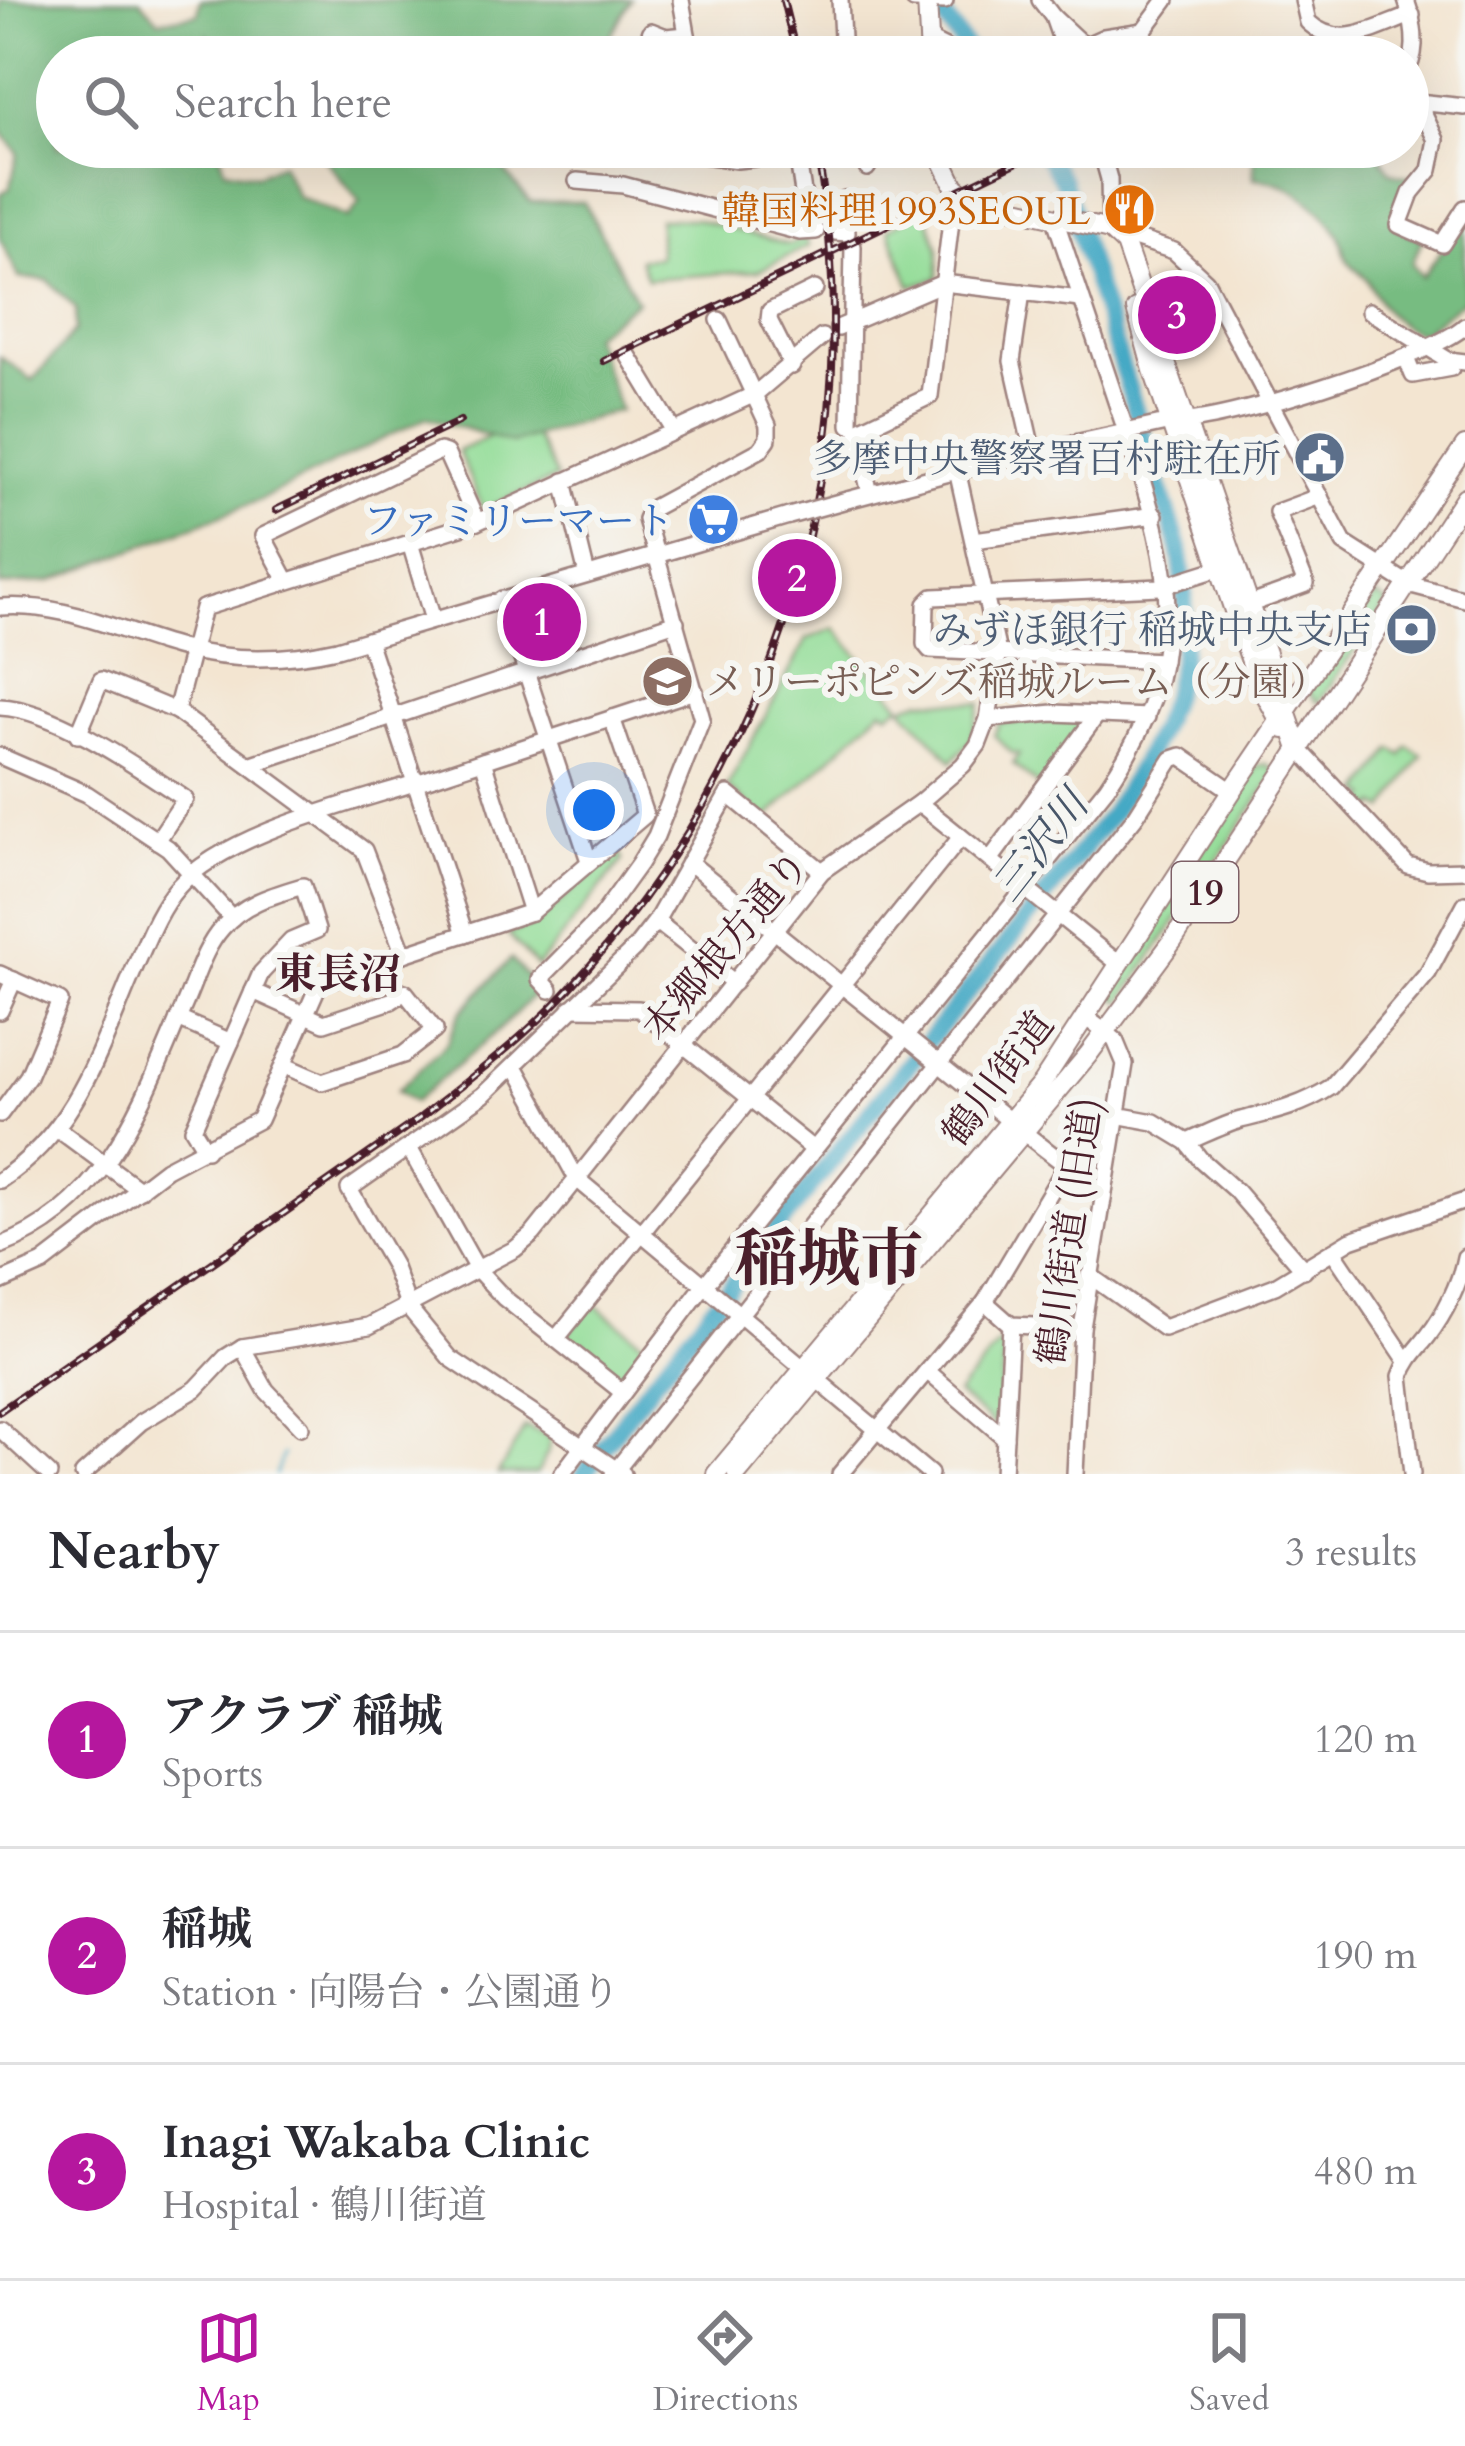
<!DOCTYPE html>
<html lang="en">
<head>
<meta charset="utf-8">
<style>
	:root { --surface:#fff; --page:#f2f2f3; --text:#2b2b33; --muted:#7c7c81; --line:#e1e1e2; --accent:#b5179e }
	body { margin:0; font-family:Cardo,"Noto Serif JP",serif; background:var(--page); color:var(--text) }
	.you { position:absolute; left:594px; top:810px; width:42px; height:42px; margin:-30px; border:9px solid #fff; border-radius:50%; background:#1a73e8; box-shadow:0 0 0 18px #1a73e833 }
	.badge { display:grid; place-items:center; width:78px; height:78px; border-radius:50%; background:var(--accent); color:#fff; font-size:39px; font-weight:700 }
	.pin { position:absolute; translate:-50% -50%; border:6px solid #fff; box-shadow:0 3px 12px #0006 }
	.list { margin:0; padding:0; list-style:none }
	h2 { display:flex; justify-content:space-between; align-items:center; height:156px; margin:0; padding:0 48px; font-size:51px }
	h2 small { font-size:39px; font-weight:400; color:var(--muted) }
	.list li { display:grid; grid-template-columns:78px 1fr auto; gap:36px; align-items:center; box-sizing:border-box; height:216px; padding:0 48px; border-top:3px solid var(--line) }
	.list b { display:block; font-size:45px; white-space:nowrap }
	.list p { margin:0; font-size:39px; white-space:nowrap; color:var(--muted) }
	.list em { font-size:39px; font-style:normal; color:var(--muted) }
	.icon { flex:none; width:66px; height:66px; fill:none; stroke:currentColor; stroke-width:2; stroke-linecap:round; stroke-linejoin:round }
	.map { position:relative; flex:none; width:1465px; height:1474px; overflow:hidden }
	.search { position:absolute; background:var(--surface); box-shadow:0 12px 48px #0002; left:36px; right:36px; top:36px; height:132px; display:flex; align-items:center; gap:30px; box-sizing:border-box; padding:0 42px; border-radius:66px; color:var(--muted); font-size:45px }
	.sheet { height:804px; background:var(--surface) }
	nav { display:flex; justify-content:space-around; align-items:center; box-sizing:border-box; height:168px; border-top:3px solid var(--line); background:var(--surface); font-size:33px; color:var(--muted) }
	nav a { display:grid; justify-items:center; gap:6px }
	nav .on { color:var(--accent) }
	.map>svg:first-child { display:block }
	.green { fill:#94dd99; stroke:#6f7e62; stroke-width:3 }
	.forest { fill:#77bc81; stroke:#606e56; stroke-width:3 }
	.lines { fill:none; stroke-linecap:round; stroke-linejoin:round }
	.stream { stroke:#45a9c5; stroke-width:3 }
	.river { stroke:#45a9c5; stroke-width:18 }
	.minor-casing { stroke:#9e827e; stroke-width:20 }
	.major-casing { stroke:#9e827e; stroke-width:22 }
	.minor { stroke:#fff; stroke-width:15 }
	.major { stroke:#fff; stroke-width:18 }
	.rail-casing { stroke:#4a1f2b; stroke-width:8 }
	.rail { stroke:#f6f6f2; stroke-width:3; stroke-dasharray:9; stroke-linecap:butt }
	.minor-bridge-casing { stroke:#9e827e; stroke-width:20; stroke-linecap:butt }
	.minor-bridge { stroke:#fff; stroke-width:15 }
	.labels { text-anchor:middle; stroke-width:12; stroke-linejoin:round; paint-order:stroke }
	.shield { fill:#f6f6f2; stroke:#7e6067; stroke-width:3 }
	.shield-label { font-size:36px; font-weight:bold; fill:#4a1f2b }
	.food-label { font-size:39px; fill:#c56008; stroke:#f6f6f2; text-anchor:end }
	.service-label { font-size:39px; fill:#4e5e75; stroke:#f6f6f2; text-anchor:end }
	.shop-label { font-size:39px; fill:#366cbe; stroke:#f6f6f2; text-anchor:end }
	.education-label { font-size:39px; fill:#785e54; stroke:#f6f6f2; text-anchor:start }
	.street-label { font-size:39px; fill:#4a1f2b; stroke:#f6f6f2 }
	.water-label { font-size:42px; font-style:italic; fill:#485669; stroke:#f6f6f2 }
	.neighbourhood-label { font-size:42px; font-weight:bold; fill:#4a1f2b; stroke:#f6f6f2 }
	.town-label { font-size:63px; font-weight:bold; fill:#4a1f2b; stroke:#f6f6f2 }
</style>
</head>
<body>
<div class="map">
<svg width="1465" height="1474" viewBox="0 0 1465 1474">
	<rect width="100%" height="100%" fill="#f6f6f2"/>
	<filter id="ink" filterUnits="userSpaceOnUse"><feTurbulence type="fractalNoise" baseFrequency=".00833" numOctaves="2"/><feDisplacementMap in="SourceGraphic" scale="24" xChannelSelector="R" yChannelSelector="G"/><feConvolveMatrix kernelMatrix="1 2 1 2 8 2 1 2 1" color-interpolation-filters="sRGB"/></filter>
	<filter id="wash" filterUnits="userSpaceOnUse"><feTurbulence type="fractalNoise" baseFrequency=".004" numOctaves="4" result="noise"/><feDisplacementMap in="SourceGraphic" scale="48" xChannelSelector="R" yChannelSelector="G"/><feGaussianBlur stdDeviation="2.7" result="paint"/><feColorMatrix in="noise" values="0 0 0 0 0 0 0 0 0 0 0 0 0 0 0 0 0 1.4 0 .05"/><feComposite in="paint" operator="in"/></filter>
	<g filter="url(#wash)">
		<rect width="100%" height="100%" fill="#f3e5d1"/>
		<g class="green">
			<polygon points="925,209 939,249 938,278 911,286 888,229"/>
			<polygon points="659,219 696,219 789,245 806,238 808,246 758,271 647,279 639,259 659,257"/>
			<polygon points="527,420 557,478 483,509 458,451"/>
			<polygon points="1376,596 1387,603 1318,703 1307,690"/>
			<polygon points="835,628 901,705 889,713 882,709 766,819 727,787 807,639"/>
			<polygon points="921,700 981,703 971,740 952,761 902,707"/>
			<polygon points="1087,718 1040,787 1013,764 1019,754 1012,753 994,735 1000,723"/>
			<polygon points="1408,746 1422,755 1385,810 1377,805 1374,809 1365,803 1369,797 1362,792 1392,749 1402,755"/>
			<polygon points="1267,764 1276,773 1121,1002 1105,992 1257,766"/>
			<polygon points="617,849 623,860 537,967 508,934 538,922"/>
			<polygon points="593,1303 649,1347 620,1385 563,1338"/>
			<polygon points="1005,1337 998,1428 957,1394"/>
			<polygon points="525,1427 550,1437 548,1452 537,1474 498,1474"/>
		</g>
		<g class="forest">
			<polygon points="0,0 140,0 159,21 198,14 200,0 631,0 599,57 216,57 208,36 202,57 57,57 57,147 218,147 225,169 257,175 281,164 297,196 348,218 360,202 326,160 321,147 459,147 498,163 530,202 584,202 637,301 592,335 620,410 512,443 427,417 260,500 52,581 0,586 0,357 33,380 75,331 76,309 48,280 19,278 0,238 0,194 10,188 18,153 0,130"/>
			<path d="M1254,147H1374C1395,172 1376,172 1418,178L1395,226L1422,239L1412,264L1422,277L1465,218V299L1421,333C1393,327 1380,304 1369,283C1365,274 1355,269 1349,262C1343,254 1344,244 1339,235C1323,207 1287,179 1254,178Z"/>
			<polygon points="511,959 539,990 499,1030 414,1102 397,1091 447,1043 460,1013"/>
		</g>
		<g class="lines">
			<polyline class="stream" points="275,1474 283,1454"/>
			<g class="river">
				<polyline points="932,0 972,57"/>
				<path d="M584,1474L644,1393L1112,813C1170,723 1198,657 1179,548L1063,181L1041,147"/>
			</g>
		</g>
	</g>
	<g filter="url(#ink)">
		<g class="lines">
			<defs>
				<g id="minor">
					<polyline points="681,0 691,57"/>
					<polyline points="840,0 843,57"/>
					<polyline points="914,0 945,1"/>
					<polyline points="1040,0 1053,17 1067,57"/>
					<path d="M1303,0L1308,22C1340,52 1376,27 1412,15"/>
					<path d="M1406,0C1413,20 1419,49 1408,68"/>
					<polyline points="1053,17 1084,46 1104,37 1143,31 1166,0"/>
					<polyline points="929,40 945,48 952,57"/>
					<polyline points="645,47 651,31 666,37 687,35"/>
					<polyline points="691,56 743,49 744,57"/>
					<polyline points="1408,81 1436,140 1430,170 1411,193 1399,225 1442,244 1465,208"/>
					<polyline points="1418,102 1465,107"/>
					<polyline points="796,147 809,231"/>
					<polyline points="1100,147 1109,179 1110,230 1174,251 1206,281 1344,543 1408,584 1465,599"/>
					<polyline points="831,149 832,147"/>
					<polyline points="691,153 737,160 803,153"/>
					<polyline points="867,168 879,147"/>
					<polyline points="577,181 623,185 800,232 816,231"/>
					<polyline points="1055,219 1126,431"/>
					<polyline points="835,232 847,233 845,199"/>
					<polyline points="1022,292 1012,361 1034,458"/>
					<polyline points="1369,311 1448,360 1465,362"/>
					<polyline points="838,328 943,283 1080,299"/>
					<polyline points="628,355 674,431"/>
					<polyline points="1406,358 1413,375 1451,368 1452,361"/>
					<polyline points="792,366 769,320 770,311 815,289"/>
					<polyline points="850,425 853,246"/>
					<polyline points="564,481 587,575"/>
					<polyline points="870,493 857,440 859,430 930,396 955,187"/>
					<path d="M847,500L1006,458L1171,422C1219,425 1430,358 1465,326"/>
					<polyline points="974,540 1155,515"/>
					<polyline points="410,543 433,620"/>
					<polyline points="287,581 263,536 440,451 446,453 477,522"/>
					<polyline points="502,599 589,861"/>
					<polyline points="1248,605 1306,584 1277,512 1320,496"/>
					<path d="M0,607C64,602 120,632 180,648C233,662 284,661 337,649L789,516"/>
					<polyline points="368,640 465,934"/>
					<polyline points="1163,661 930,650 925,644 926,604 933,597 1160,587 1220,568"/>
					<path d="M0,707C55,709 139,768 185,799L157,841"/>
					<polyline points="612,718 645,815 531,912 404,954 364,850 176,711 203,608 477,522 755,394 822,337"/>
					<polyline points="988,719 1054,713 1147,717"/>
					<polyline points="78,735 101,680 176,711"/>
					<polyline points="1299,749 1408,866 1428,871 1465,870"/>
					<polyline points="0,756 87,794 168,848 232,918"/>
					<polyline points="483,761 531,912"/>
					<polyline points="252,764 676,622"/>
					<polyline points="919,803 1118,963"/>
					<polyline points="990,860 1097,715"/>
					<polyline points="689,862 1010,1121"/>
					<polyline points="656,921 734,983"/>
					<polyline points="0,974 60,1001 28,1076 0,1114"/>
					<polyline points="550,990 540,979 600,918 639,864 656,836 702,719 646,519 651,509 760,450 768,439 768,425 719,320"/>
					<polyline points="253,991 324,1023 391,1001 405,992 435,1030 403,1055 322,1082 283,1065"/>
					<polyline points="571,1008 639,1009 813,1149"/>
					<polyline points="0,1011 14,980"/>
					<polyline points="178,1019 231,1042"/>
					<polyline points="515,1066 577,1179 930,1474"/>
					<polyline points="1116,1115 1154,1122 1187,1142 1200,1159 1236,1191 1304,1270"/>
					<polyline points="59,1130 140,1190"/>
					<polyline points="1023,1132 1102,1193"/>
					<path d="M1187,1142C1204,1135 1223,1125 1241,1120C1274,1112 1302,1106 1331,1087L1428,973L1465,904"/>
					<polyline points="409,1148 477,1269 504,1298 621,1391"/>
					<path d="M0,1180C80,1128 101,1044 138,960C149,935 159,909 177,888C227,831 362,801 434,777C521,749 608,719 695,691"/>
					<path d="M0,1246C109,1205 143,1100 185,1003C196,978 204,948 222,928C243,903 273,895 303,886L317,930L291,941L261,973L193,1129L206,1150"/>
					<polyline points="1333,1251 1407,1361"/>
					<polyline points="1089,1275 1164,1328 1275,1286 1351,1240 1465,1201"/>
					<polyline points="0,1282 43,1263 166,1169 259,1120 319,984 404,954"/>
					<polyline points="985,1302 1011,1325 1082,1328"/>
					<polyline points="556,1339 961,837"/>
					<polyline points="242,1347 266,1390 301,1427"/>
					<polyline points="927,1371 1005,1438"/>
					<polyline points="0,1429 49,1474"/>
					<polyline points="83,1474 141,1422 196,1389 226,1357 242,1347 369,1326 515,1249 533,1234 822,871 919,803 963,765 978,745 988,719 998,653 959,479"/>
					<path d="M562,1474L699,1292L1107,787C1192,662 1175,576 1129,440"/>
					<polyline points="613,1474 1136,816 1172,759 1181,756 1232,791"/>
					<polyline points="623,1474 450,1358 409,1308 393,1265 349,1189 483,1095 635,948 656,921 728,794 822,871"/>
					<polyline points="840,1474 985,1302 1066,1166"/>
					<polyline points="1003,1474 1011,1325"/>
					<polyline points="1075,1474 1082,1328 1125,1064 1115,1040 1084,1016"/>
					<path d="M1412,1474L1401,1376C1407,1359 1417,1350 1428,1336C1444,1315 1460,1284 1465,1257"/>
				</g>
				<g id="major">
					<polyline points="927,0 930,57"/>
					<polyline points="936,147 955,187 972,199 1110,230 1125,244 1299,749"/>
					<polyline points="1136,309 1153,370 1257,679 1284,729"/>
					<polyline points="716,1474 1042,1083 1232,791 1465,446"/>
					<polyline points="737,1474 1088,1055 1172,942 1465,497"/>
				</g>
			</defs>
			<use href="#minor" class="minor-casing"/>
			<use href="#major" class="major-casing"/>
			<use href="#minor" class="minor"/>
			<use href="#major" class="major"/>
			<defs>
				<g id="rail">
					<polyline points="783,0 797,57"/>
					<polyline points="604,361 1049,147"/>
					<polyline points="276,510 460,421"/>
					<path d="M0,1411L420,1118C472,1077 527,1036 571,987C778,761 875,449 816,147"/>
				</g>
			</defs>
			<use href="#rail" class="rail-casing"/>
			<use href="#rail" class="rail"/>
			<defs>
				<polyline id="minor-bridge" points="789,516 847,500"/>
			</defs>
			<use href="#minor-bridge" class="minor-bridge-casing"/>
			<use href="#minor-bridge" class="minor-bridge"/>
		</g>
	</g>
	<defs>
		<symbol id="restaurant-disc" viewBox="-11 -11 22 22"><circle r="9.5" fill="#e8710a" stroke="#f6f6f2"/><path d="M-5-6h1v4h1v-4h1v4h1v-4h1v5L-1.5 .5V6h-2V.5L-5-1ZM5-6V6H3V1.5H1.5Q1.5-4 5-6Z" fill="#fff"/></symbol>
		<symbol id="civic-disc" viewBox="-11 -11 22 22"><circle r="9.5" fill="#5c6f8a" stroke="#f6f6f2"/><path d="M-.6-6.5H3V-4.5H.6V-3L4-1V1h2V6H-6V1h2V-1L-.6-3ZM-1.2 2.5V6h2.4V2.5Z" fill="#fff"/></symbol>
		<symbol id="supermarket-disc" viewBox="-11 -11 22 22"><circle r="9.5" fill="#3f7fe0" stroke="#f6f6f2"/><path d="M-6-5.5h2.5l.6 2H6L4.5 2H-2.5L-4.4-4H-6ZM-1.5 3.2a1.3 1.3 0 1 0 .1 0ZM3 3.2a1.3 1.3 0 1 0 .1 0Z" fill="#fff"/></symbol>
		<symbol id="bank-disc" viewBox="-11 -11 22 22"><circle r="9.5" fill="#5c6f8a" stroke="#f6f6f2"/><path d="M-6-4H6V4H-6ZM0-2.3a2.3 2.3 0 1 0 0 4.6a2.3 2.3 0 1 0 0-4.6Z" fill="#fff"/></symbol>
		<symbol id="school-disc" viewBox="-11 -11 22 22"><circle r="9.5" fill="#8d6e63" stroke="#f6f6f2"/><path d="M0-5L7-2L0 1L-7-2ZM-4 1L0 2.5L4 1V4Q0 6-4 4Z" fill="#fff"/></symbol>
	</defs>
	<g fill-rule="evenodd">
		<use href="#restaurant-disc" x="1100" y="180" width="59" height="59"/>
		<use href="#civic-disc" x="1290" y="428" width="59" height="59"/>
		<use href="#supermarket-disc" x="684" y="490" width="59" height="59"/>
		<use href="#bank-disc" x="1382" y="600" width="59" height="59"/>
		<use href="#school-disc" x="638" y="652" width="59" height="59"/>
	</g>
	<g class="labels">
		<rect class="shield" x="1172" y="862" width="66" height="60" rx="9"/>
		<g class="shield-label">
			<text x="1205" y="905">19</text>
		</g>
		<g class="food-label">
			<text x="1090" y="224">韓国料理1993SEOUL</text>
		</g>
		<g class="service-label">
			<text x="1281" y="472">多摩中央警察署百村駐在所</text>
			<text x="1372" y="643">みずほ銀行 稲城中央支店</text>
		</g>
		<g class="shop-label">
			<text x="674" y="534">ファミリーマート</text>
		</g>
		<g class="education-label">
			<text x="706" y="695">メリーポピンズ稲城ルーム（分園）</text>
		</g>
		<g class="street-label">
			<text transform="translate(725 945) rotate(-50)" y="14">本郷根方通り</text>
			<text transform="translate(997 1078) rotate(-53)" y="14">鶴川街道</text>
			<text transform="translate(1068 1231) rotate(-82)" y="14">鶴川街道 (旧道)</text>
		</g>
		<g class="water-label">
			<text transform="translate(1039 845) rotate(-52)" y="15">三沢川</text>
		</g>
		<g class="neighbourhood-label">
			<text x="338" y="988">東長沼</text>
		</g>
		<g class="town-label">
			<text x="829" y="1280">稲城市</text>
		</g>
	</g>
</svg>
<div class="you"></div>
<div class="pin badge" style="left:542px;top:622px">1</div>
<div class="pin badge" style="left:797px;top:578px">2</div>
<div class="pin badge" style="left:1177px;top:315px">3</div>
<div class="search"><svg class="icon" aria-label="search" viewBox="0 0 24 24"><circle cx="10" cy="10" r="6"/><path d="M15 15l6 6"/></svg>Search here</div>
</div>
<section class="sheet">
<h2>Nearby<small>3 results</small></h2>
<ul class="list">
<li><span class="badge">1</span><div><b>アクラブ 稲城</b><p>Sports</p></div><em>120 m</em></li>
<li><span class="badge">2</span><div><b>稲城</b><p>Station · 向陽台・公園通り</p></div><em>190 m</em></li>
<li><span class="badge">3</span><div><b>Inagi Wakaba Clinic</b><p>Hospital · 鶴川街道</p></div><em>480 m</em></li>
</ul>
</section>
<nav>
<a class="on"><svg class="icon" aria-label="map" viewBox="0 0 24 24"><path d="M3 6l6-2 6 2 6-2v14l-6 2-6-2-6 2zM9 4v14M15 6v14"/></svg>Map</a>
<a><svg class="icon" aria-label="directions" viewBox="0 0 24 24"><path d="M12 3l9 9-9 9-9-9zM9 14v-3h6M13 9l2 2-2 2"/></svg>Directions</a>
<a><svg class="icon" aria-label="saved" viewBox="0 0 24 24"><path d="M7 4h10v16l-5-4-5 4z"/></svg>Saved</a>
</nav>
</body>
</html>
